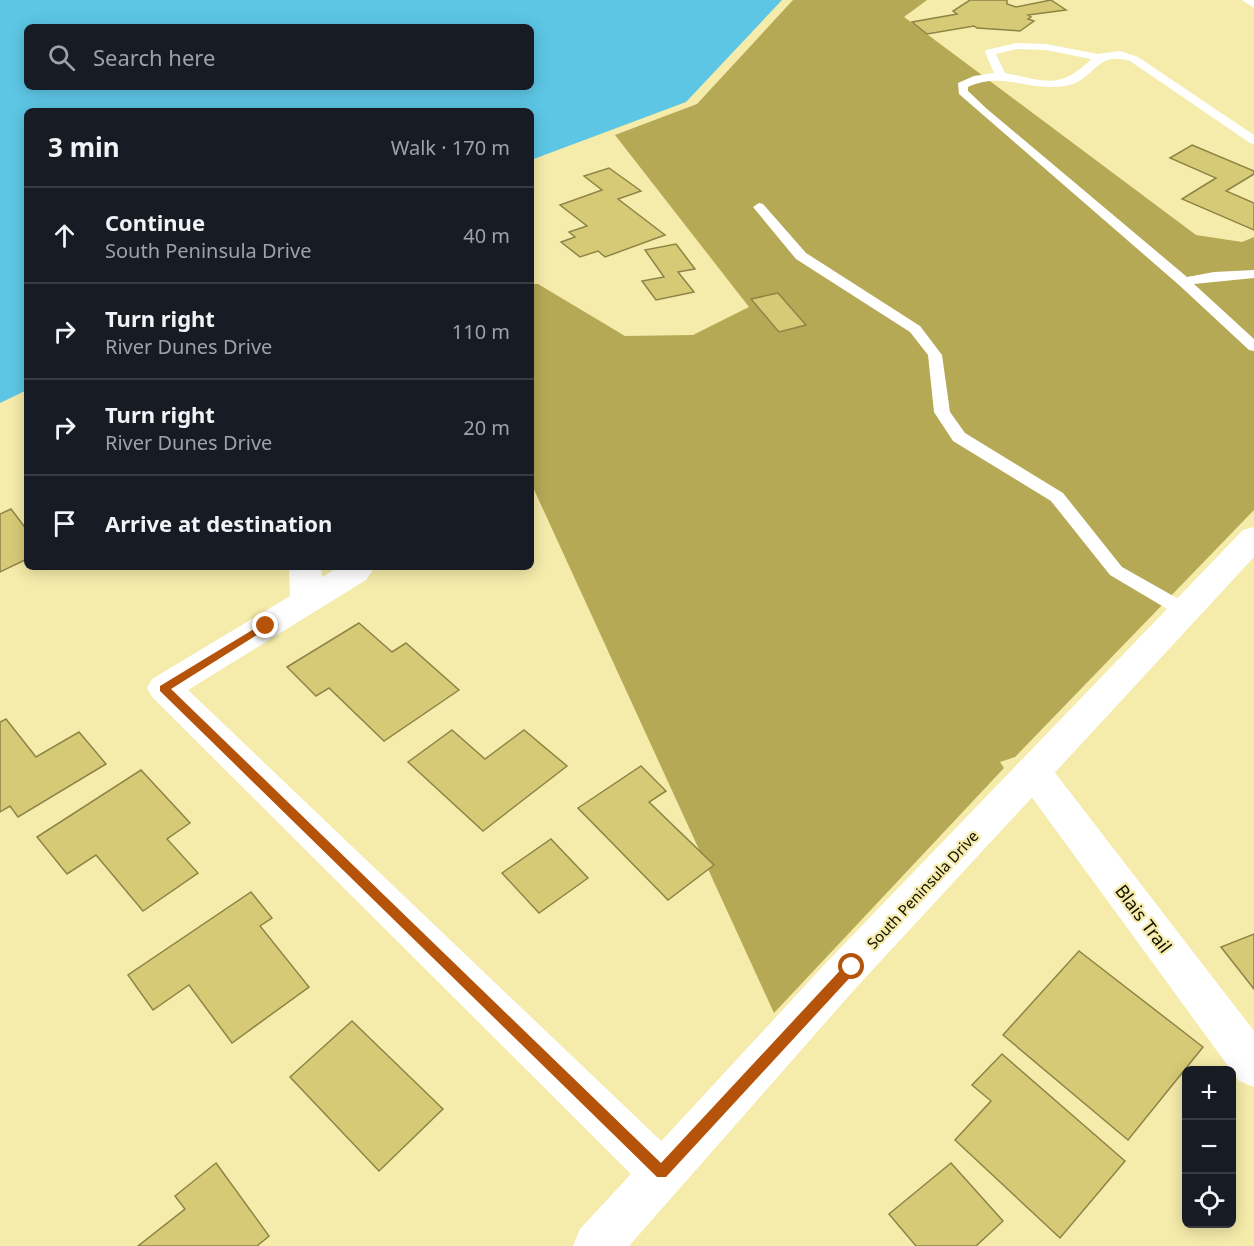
<!DOCTYPE html>
<html lang="en">
<head>
<meta charset="utf-8">
<style>
	:root { --surface:#171b24; --page:#20242c; --text:#f1f3f6; --muted:#9ea1a6; --line:#363941 }
	body { margin:0; font-family:"Noto Sans",sans-serif; background:var(--page); color:var(--text) }
	.controls { position:absolute; right:18px; bottom:18px; display:grid; overflow:hidden; border-radius:9px; box-shadow:0 3px 15px #0003 }
	.controls button { width:54px; height:54px; display:grid; place-items:center; padding:0; border:0; border-bottom:2px solid var(--line); background:var(--surface); color:var(--text); font:30px sans-serif }
	.stop { position:absolute; width:18px; height:18px; margin:-14px; border:4px solid #b45309; border-radius:50%; background:#fff }
	.stop.end { background:#b45309; border-color:#fff; box-shadow:0 2px 6px #0008 }
	.list { margin:0; padding:0; list-style:none }
	h2 { display:flex; justify-content:space-between; align-items:center; height:78px; margin:0; padding:0 24px; font-size:26px }
	h2 small { font-size:20px; font-weight:400; color:var(--muted) }
	.list li { display:grid; grid-template-columns:39px 1fr auto; gap:18px; align-items:center; box-sizing:border-box; height:96px; padding:0 24px; border-top:2px solid var(--line) }
	.list b { display:block; font-size:22px; white-space:nowrap }
	.list p { margin:0; font-size:20px; white-space:nowrap; color:var(--muted) }
	.list em { font-size:20px; font-style:normal; color:var(--muted) }
	.icon { flex:none; width:33px; height:33px; fill:none; stroke:currentColor; stroke-width:2; stroke-linecap:round; stroke-linejoin:round }
	.map { position:relative; flex:none; width:1254px; height:1246px; overflow:hidden }
	.search { position:absolute; background:var(--surface); box-shadow:0 3px 15px #0003; left:24px; top:24px; width:510px; height:66px; display:flex; align-items:center; gap:15px; box-sizing:border-box; padding:0 21px; border-radius:9px; color:var(--muted); font-size:22px }
	.panel { position:absolute; background:var(--surface); box-shadow:0 3px 15px #0003; left:24px; top:108px; width:510px; height:462px; border-radius:9px }
	.map>svg:first-child { display:block }
	.forest { fill:#b6a956 }
	.water { fill:#5dc6e5; fill-rule:evenodd }
	.building { fill:#d7ca76; stroke:#8e8446; stroke-width:1.5 }
	.lines { fill:none; stroke-linecap:round; stroke-linejoin:round }
	.lane { fill:#fff; fill-rule:evenodd }
	.street { fill:#fff; fill-rule:evenodd }
	.secondary { fill:#fff; fill-rule:evenodd }
	.route { fill:#b45309 }
	.labels { text-anchor:middle; stroke-width:4.5; stroke-linejoin:round; paint-order:stroke }
	.street-label { font-size:15px; fill:#130f00; stroke:#f5ebaa }
	.near-street-label { font-size:18px; fill:#130f00; stroke:#f5ebaa }
</style>
</head>
<body>
<div class="map">
<svg width="1254" height="1246" viewBox="0 0 1254 1246">
	<rect width="100%" height="100%" fill="#f5ebaa"/>
	<polygon class="forest" points="793,0 927,0 904,17 1196,235 1242,242 1254,237 1254,510 1015,757 1000,762 1004,768 774,1013 531,483 531,284 538,284 625,336 693,335 749,307 615,135 697,104"/>
	<path class="water" d="M0,0H782L686,102L531,160V111H27V390L0,403ZM27,27H531V87H27Z"/>
	<g class="building">
		<polygon points="1007,0 1007,4 1016,7 1051,0 1066,10 1028,15 1031,17 1028,19 1034,21 1020,31 977,28 974,26 927,34 912,22 957,14 953,11 970,0"/>
		<polygon points="1192,145 1254,171 1254,174 1226,191 1254,203 1254,230 1182,199 1216,178 1170,158"/>
		<polygon points="609,168 641,191 618,199 665,235 605,257 598,251 580,257 561,242 575,237 569,232 587,226 560,205 602,190 584,176"/>
		<polygon points="676,244 695,269 678,272 694,292 656,300 642,281 664,277 645,250"/>
		<polygon points="778,293 806,325 779,332 751,299"/>
		<polygon points="11,509 27,530 27,559 0,572 0,514"/>
		<polygon points="359,623 392,652 406,643 459,690 384,741 329,688 316,696 287,667"/>
		<polygon points="6,719 36,757 79,732 106,764 18,817 10,806 0,812 0,722"/>
		<polygon points="452,730 485,759 524,730 567,766 483,831 408,762"/>
		<polygon points="641,766 666,791 649,802 714,865 668,900 578,808"/>
		<polygon points="141,770 190,823 167,839 198,873 143,911 96,855 67,874 37,837"/>
		<polygon points="551,839 588,878 539,913 502,873"/>
		<polygon points="251,892 272,918 260,926 309,987 232,1043 189,985 153,1010 128,975"/>
		<polygon points="1254,934 1254,989 1221,947"/>
		<polygon points="1079,951 1203,1047 1128,1140 1003,1035"/>
		<polygon points="352,1021 443,1109 379,1171 290,1077"/>
		<polygon points="1002,1054 1125,1161 1060,1238 955,1140 991,1101 972,1085"/>
		<polygon points="216,1163 269,1236 257,1246 138,1246 185,1209 175,1196"/>
		<polygon points="951,1163 1003,1221 976,1246 916,1246 889,1214"/>
	</g>
	<g class="lines">
		<g class="lane">
			<path d="M1017,43L1046,44L1098,54L1120,51L1138,57L1254,135V144L1250,143L1130,61C1094,50 1096,81 1065,86C1029,92 1004,71 968,87V91L987,109L1187,277L1214,272L1254,270V278L1194,284L1254,339V351L1249,350L1179,285L959,94L958,83L974,76L994,73L985,52L986,50ZM1017,49L1046,50L1091,59C1061,90 1044,81 1005,73L996,54Z"/>
			<polygon points="759,203 763,204 806,253 920,326 942,355 950,412 965,433 1063,493 1122,567 1191,606 1194,611 1191,616 1179,616 1110,575 1051,501 953,441 934,412 928,355 910,332 796,259 753,207"/>
		</g>
		<g class="street">
			<polygon points="1242,0 1254,0 1254,8"/>
			<polygon points="289,567 321,567 322,577 339,567 375,567 366,580 188,690 678,1157 685,1173 678,1189 662,1196 646,1189 152,697 147,688 152,679 290,596"/>
			<polygon points="1033,756 1046,761 1254,1031 1254,1087 1239,1081 1020,781 1015,771 1020,761"/>
		</g>
		<polygon class="secondary" points="1254,527 1254,557 854,990 629,1246 573,1246 580,1229 825,964 1243,530"/>
	</g>
	<polygon class="route" points="262,624 271,626 171,689 661,1163 847,963 856,963 856,971 666,1177 657,1177 160,691 160,686"/>
	<g class="labels">
		<g class="street-label">
			<text transform="translate(923 890) rotate(-47)" y="5">South Peninsula Drive</text>
		</g>
		<g class="near-street-label">
			<text transform="translate(1143 919) rotate(53)" y="6">Blais Trail</text>
		</g>
	</g>
</svg>
<div class="controls">
<button>+</button>
<button>−</button>
<button><svg class="icon" aria-label="locate" viewBox="0 0 24 24"><circle cx="12" cy="12" r="6"/><path d="M12 2v4M12 18v4M2 12h4M18 12h4"/></svg></button>
</div>
<div class="stop" style="left:852px;top:967px"></div>
<div class="stop end" style="left:266px;top:626px"></div>
<div class="search"><svg class="icon" aria-label="search" viewBox="0 0 24 24"><circle cx="10" cy="10" r="6"/><path d="M15 15l6 6"/></svg>Search here</div>
<section class="panel">
<h2>3 min<small>Walk · 170 m</small></h2>
<ul class="list">
<li><svg class="icon" aria-label="ahead" viewBox="0 0 24 24"><path d="M12 20V5M6 11l6-6 6 6"/></svg><div><b>Continue</b><p>South Peninsula Drive</p></div><em>40 m</em></li>
<li><svg class="icon" aria-label="right" viewBox="0 0 24 24"><path d="M7 20v-9h11M14 6l5 5-5 5"/></svg><div><b>Turn right</b><p>River Dunes Drive</p></div><em>110 m</em></li>
<li><svg class="icon" aria-label="right" viewBox="0 0 24 24"><path d="M7 20v-9h11M14 6l5 5-5 5"/></svg><div><b>Turn right</b><p>River Dunes Drive</p></div><em>20 m</em></li>
<li><svg class="icon" aria-label="arrive" viewBox="0 0 24 24"><path d="M6 21V4h12l-3 4 3 4H6"/></svg><div><b>Arrive at destination</b></div></li>
</ul>
</section>
</div>
</body>
</html>
